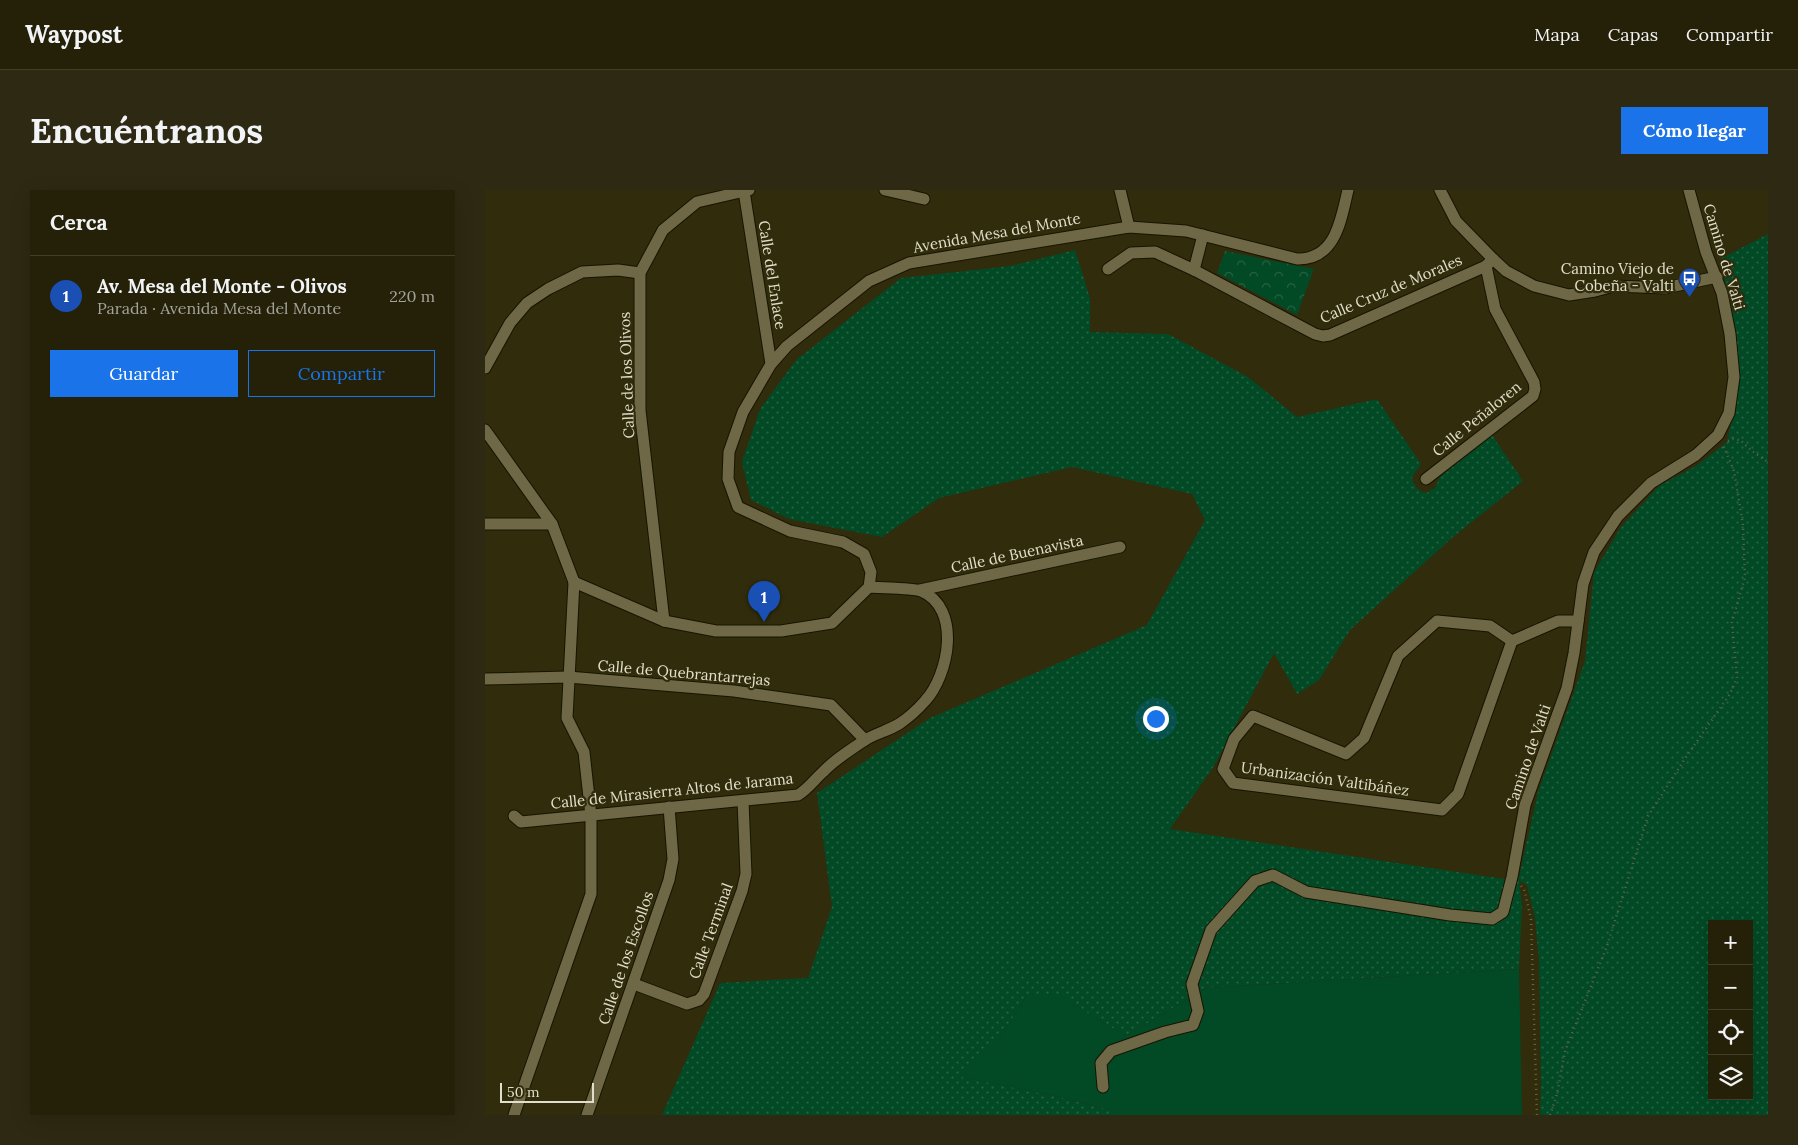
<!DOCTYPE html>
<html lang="es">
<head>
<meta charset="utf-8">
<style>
	:root { --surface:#252108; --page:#2d2912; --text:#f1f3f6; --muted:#a3a39c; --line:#423e29; --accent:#1a73e8 }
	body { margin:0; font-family:Lora,serif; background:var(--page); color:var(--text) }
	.controls { position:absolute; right:15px; bottom:15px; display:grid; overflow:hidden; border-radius:0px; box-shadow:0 5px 20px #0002 }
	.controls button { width:45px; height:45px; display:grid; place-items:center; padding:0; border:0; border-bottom:1px solid var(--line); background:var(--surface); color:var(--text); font:25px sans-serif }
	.scale { position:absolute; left:15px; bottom:12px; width:94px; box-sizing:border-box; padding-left:5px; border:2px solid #e1dfcc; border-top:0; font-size:14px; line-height:18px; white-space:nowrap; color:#e1dfcc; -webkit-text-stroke:4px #312c0b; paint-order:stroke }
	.you { position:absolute; left:670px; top:528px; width:18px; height:18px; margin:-12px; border:4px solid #fff; border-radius:50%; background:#1a73e8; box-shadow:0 0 0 8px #1a73e833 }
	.badge { display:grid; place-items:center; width:32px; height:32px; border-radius:50%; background:var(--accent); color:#fff; font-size:16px; font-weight:700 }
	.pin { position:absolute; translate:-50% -41px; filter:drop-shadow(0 1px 2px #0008) }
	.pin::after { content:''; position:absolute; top:26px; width:18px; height:15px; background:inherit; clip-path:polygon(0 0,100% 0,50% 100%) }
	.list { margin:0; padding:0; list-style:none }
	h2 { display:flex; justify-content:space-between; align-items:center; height:65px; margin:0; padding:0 20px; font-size:21px }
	h2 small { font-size:16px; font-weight:400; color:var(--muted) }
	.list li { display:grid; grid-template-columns:32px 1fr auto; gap:15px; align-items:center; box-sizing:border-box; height:80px; padding:0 20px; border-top:1px solid var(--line) }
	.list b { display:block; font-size:19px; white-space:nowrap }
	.list p { margin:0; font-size:16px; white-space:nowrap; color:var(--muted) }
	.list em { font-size:16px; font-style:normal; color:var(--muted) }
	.actions { display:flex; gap:10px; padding:15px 20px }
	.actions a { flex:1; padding:11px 0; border:1px solid var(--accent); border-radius:0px; text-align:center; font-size:18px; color:var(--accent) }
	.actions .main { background:var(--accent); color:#fff }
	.icon { flex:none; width:28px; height:28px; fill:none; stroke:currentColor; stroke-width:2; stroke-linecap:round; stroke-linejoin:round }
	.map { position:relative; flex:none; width:1283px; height:925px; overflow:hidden; border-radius:0px }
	header { display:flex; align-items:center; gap:30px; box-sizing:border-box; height:70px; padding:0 25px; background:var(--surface); border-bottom:1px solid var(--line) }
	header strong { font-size:24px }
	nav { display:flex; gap:28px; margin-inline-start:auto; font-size:18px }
	.intro { display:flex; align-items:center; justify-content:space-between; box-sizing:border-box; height:120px; padding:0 30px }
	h1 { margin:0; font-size:35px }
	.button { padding:12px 22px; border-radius:0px; background:var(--accent); color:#fff; font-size:18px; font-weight:700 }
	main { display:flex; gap:30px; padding:0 30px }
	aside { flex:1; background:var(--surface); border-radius:0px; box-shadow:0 5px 20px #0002 }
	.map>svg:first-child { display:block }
	.grass { fill:url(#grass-dots); fill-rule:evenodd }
	.forest { fill:url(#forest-crowns) }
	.garden { fill:#024925 }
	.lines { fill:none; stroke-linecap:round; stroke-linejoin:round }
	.street-casing { stroke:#181400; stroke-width:13 }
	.path { stroke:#696548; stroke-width:2.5; stroke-dasharray:1 4; stroke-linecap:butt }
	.street { stroke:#6e6847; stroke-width:11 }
	.labels { text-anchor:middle; stroke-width:4.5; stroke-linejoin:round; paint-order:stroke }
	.street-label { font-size:15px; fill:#e1dfcc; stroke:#312c0b }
	.poi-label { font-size:15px; fill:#e1dfcc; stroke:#312c0b; text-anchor:end }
</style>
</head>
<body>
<header>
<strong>Waypost</strong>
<nav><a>Mapa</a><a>Capas</a><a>Compartir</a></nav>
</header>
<div class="intro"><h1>Encuéntranos</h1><a class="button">Cómo llegar</a></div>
<main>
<aside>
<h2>Cerca<small></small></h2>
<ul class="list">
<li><span class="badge" style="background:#1a4fb4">1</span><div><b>Av. Mesa del Monte - Olivos</b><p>Parada · Avenida Mesa del Monte</p></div><em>220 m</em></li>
</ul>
<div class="actions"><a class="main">Guardar</a><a>Compartir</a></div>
</aside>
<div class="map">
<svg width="1283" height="925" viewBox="0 0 1283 925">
	<defs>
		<pattern id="grass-dots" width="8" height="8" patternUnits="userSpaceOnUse" patternTransform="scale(1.25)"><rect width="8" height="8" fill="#024925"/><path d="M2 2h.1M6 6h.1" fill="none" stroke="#276343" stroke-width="1.8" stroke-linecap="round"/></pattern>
		<pattern id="forest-crowns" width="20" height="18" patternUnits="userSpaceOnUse" patternTransform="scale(1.25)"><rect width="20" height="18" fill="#024925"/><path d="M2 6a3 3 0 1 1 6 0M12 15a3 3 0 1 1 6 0" fill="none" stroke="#276343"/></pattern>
	</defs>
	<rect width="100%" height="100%" fill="#312c0b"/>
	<path class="grass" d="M1283,44V925H1055L1056,898L1054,771L1050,728L1042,695L1034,691L1037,715L1034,779L721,798L641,846L615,831L542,805L514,850L477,887L570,906L627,920L632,925H177L235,793L323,788L347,717L332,603L445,528L662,435L720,330L707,304L587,277L454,308L397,347L304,329L266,310L257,272L275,219L311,170L416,88L525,76L590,60L605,108V142L683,144L763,187L812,227L892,209L936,274L927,287C929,296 932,300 941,303L950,298L955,287L1007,245L1038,291L968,347L865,440L834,490L812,504L789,463L729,576L685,639L1033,691L1053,602L1100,471L1109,382L1136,337L1175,295L1211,276L1242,252L1254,195L1251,142L1235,69ZM1227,734H1264V906H1227Z"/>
	<polygon class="forest" points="740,61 829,79 812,125 732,83"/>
	<polygon class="garden" points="1034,779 1037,925 632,925 627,920 570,906 476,887 514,850 542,805 575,804 615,831 641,846 721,798"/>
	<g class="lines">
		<defs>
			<g id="street">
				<polyline points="400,0 439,9"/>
				<polyline points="635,0 644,37"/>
				<polyline points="955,0 971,31 1008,69 1021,81 1049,96 1084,105 1110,101 1129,96 1180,98 1232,87"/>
				<polyline points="259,1 286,174"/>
				<polyline points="718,45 709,80 830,144 838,146 845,145 1001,76 1008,69"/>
				<polyline points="623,79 646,63 670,62 709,80"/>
				<polyline points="0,178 25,133 42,113 63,99 97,82 133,80 155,83"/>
				<polyline points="0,240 67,334 89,392 82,528 99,562 106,626 106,704 29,925"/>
				<polyline points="941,289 1048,206 1050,199 1049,192 1010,119 1001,76"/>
				<polyline points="0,334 67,334"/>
				<path d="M89,392L179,431L231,441H296L347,433L384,397L386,382L379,364L358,352L305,341L253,317L243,289L244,262L258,222L286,174L302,156L384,91L424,73L644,37L701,41L812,69C851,70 856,29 863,0"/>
				<polyline points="435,400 635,357"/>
				<polyline points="179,431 155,220 155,83 178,40 212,12 264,0"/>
				<polyline points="1027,451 1005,436 952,431 913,466 879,548 861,564 768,526 749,549 738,579 748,593 957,620 973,604 1027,451 1073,431 1093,431"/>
				<polyline points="0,489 83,487 249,501 346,515 380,550"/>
				<path d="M29,626L36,632L313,605C323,599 329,590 338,582C349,570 364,561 377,552C388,544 403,541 414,534C423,528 433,519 440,511C464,485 477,418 436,401C428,398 395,398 384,397"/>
				<polyline points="149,794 202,814 214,810 219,804 257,701 261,684 258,611"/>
				<polyline points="618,897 616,873 626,861 680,842 708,835 713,821 707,794 726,740 770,691 788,685 821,702 965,725 1007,729 1018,722 1027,687 1040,615 1082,498 1089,463 1098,394 1109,362 1133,326 1166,293 1211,265 1233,245 1244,223 1249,187 1245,144 1237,103 1221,62 1204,0"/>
				<polyline points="102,925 184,690 188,669 184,617"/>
			</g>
		</defs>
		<use href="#street" class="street-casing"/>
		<g class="path">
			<polyline points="1243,251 1248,249 1255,250 1267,261 1283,272"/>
			<polyline points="1036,696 1039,699 1046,729 1052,925"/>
			<polyline points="1065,925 1072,904 1080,861 1122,756 1163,626 1201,567 1245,504 1252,488 1247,432 1260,387 1258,335 1249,281 1238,255"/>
		</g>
		<use href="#street" class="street"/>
	</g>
	<defs>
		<symbol id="bus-pin" viewBox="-11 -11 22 30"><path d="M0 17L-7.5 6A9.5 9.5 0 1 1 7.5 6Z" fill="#1a4fb4" stroke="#312c0b"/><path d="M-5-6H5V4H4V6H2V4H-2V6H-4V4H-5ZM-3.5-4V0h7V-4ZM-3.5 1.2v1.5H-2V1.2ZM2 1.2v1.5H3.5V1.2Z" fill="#fff"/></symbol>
	</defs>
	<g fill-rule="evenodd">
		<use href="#bus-pin" x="1192" y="76" width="25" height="34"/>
	</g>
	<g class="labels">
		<g class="street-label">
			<text transform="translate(512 43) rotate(-10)" y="5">Avenida Mesa del Monte</text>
			<text transform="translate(1239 67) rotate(73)" y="5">Camino de Valti</text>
			<text transform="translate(287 85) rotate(81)" y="5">Calle del Enlace</text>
			<text transform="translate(906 99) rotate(-23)" y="5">Calle Cruz de Morales</text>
			<text transform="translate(142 185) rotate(-92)" y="5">Calle de los Olivos</text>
			<text transform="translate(992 229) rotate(-39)" y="5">Calle Peñaloren</text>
			<text transform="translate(532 364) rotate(-12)" y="5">Calle de Buenavista</text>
			<text transform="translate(199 483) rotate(5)" y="5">Calle de Quebrantarrejas</text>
			<text transform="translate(1043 567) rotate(-71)" y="5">Camino de Valti</text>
			<text transform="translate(840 589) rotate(8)" y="5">Urbanización Valtibáñez</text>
			<text transform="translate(187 601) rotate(-6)" y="5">Calle de Mirasierra Altos de Jarama</text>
			<text transform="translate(226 741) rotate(-70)" y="5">Calle Terminal</text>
			<text transform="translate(141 768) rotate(-71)" y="5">Calle de los Escollos</text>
		</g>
		<g class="poi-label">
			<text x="1189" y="84">Camino Viejo de<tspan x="1189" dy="17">Cobeña - Valti</tspan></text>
		</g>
	</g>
</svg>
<div class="controls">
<button>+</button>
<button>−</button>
<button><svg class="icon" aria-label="locate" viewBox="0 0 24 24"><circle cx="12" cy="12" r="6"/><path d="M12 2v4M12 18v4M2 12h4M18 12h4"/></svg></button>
<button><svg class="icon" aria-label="layers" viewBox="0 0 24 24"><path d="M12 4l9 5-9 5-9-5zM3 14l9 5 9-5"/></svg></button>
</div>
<div class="scale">50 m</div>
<div class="you"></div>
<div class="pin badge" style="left:279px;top:432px;background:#1a4fb4">1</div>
</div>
</main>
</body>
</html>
